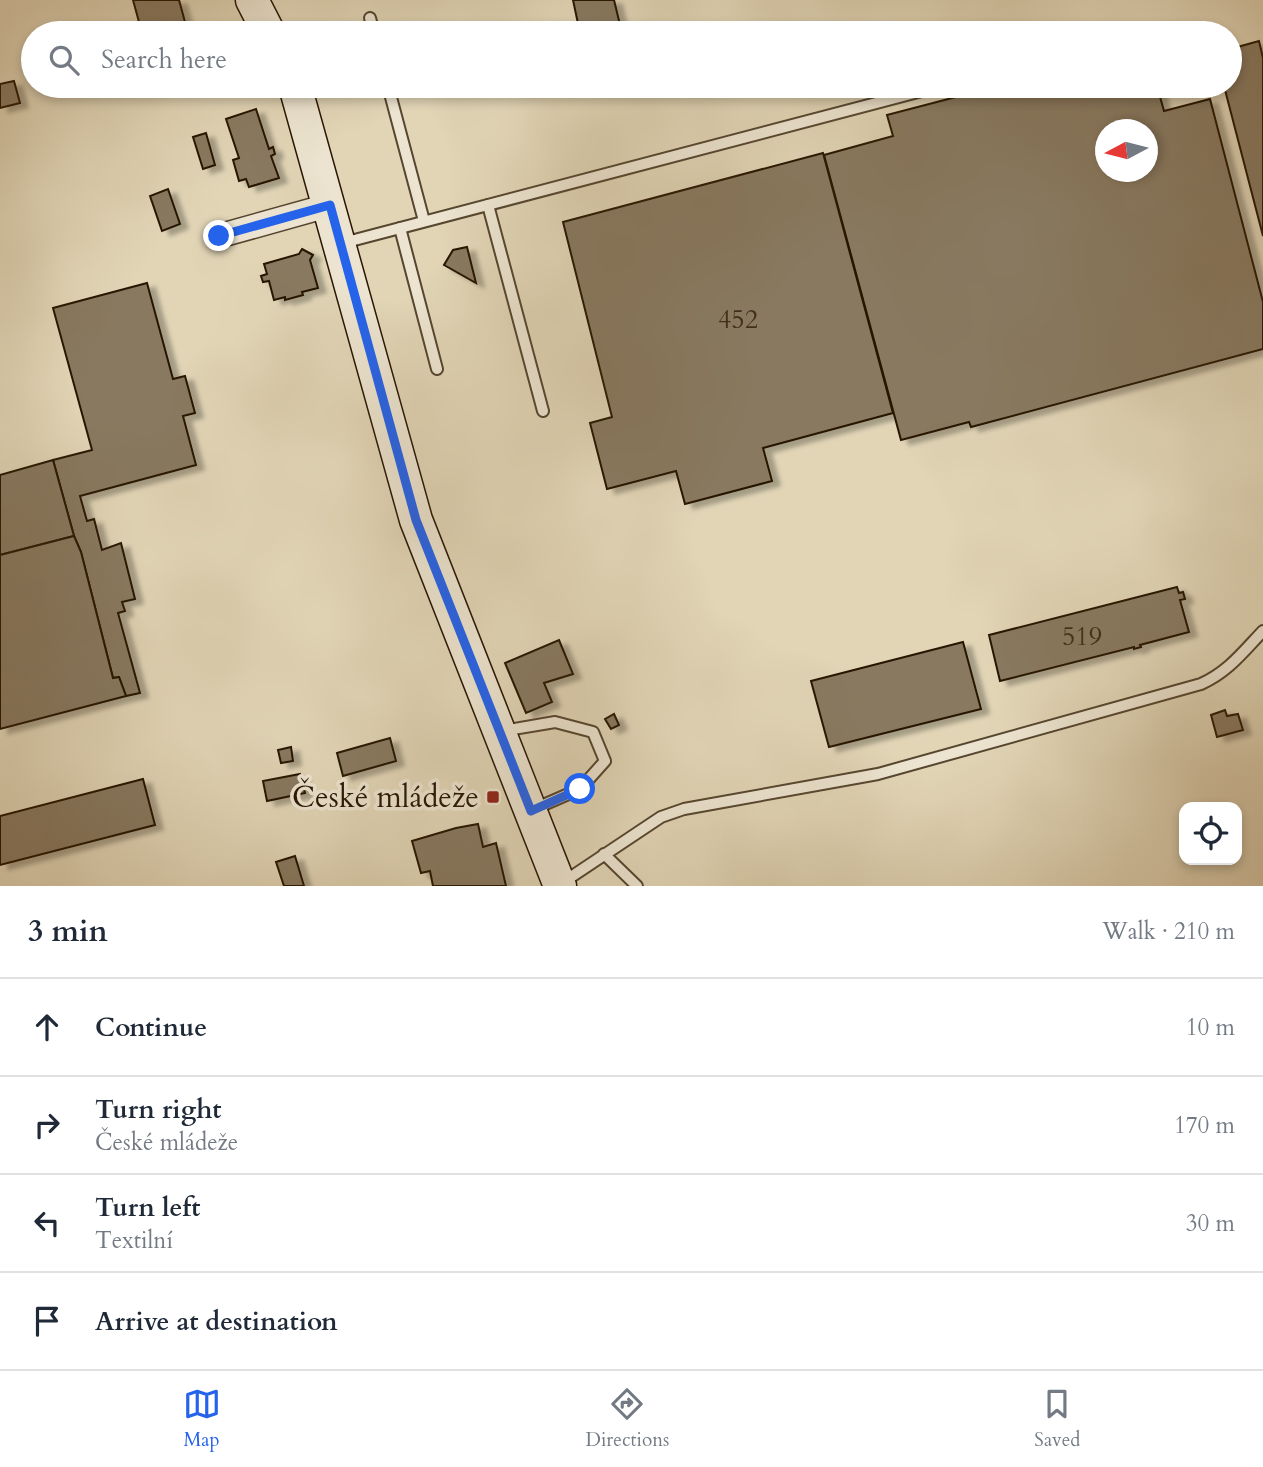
<!DOCTYPE html>
<html lang="en">
<head>
<meta charset="utf-8">
<style>
	:root { --surface:#fff; --page:#f2f2f3; --text:#1f2937; --muted:#747a83; --line:#e0e1e3; --accent:#2563eb }
	body { margin:0; font-family:Cardo,serif; background:var(--page); color:var(--text) }
	.controls { position:absolute; right:21px; bottom:21px; display:grid; overflow:hidden; border-radius:14px; box-shadow:0 4px 10px #0003 }
	.controls button { width:63px; height:63px; display:grid; place-items:center; padding:0; border:0; border-bottom:2px solid var(--line); background:var(--surface); color:var(--text); font:35px sans-serif }
	.compass { position:absolute; left:1095px; top:119px; width:63px; height:63px; border-radius:50%; background:var(--surface); box-shadow:0 4px 10px #0003; rotate:263deg }
	.stop { position:absolute; width:21px; height:21px; margin:-16px; border:5px solid #2563eb; border-radius:50%; background:#fff }
	.stop.end { background:#2563eb; border-color:#fff; box-shadow:0 2px 7px #0008 }
	.list { margin:0; padding:0; list-style:none }
	h2 { display:flex; justify-content:space-between; align-items:center; height:91px; margin:0; padding:0 28px; font-size:30px }
	h2 small { font-size:23px; font-weight:400; color:var(--muted) }
	.list li { display:grid; grid-template-columns:46px 1fr auto; gap:21px; align-items:center; box-sizing:border-box; height:98px; padding:0 28px; border-top:2px solid var(--line) }
	.list b { display:block; font-size:26px; white-space:nowrap }
	.list p { margin:0; font-size:23px; white-space:nowrap; color:var(--muted) }
	.list em { font-size:23px; font-style:normal; color:var(--muted) }
	.icon { flex:none; width:38px; height:38px; fill:none; stroke:currentColor; stroke-width:2; stroke-linecap:round; stroke-linejoin:round }
	.map { position:relative; flex:none; width:1263px; height:886px; overflow:hidden }
	.search { position:absolute; background:var(--surface); box-shadow:0 4px 10px #0003; left:21px; right:21px; top:21px; height:77px; display:flex; align-items:center; gap:18px; box-sizing:border-box; padding:0 24px; border-radius:38px; color:var(--muted); font-size:26px }
	.sheet { height:483px; background:var(--surface) }
	nav { display:flex; justify-content:space-around; align-items:center; box-sizing:border-box; height:98px; border-top:2px solid var(--line); background:var(--surface); font-size:19px; color:var(--muted) }
	nav a { display:grid; justify-items:center; gap:4px }
	nav .on { color:var(--accent) }
	.map>svg:first-child { display:block }
	.building { fill:#887960; stroke:#281602; stroke-width:2; fill-rule:evenodd; filter:url(#shadow) }
	.lines { fill:none; stroke-linecap:round; stroke-linejoin:round }
	.lane-casing { stroke:#56462f; stroke-width:14 }
	.street-casing { stroke:#56462f; stroke-width:26 }
	.secondary-casing { stroke:#281602; stroke-width:35 }
	.lane { stroke:#ece4d0; stroke-width:10 }
	.street { stroke:#ece4d0; stroke-width:23 }
	.secondary { stroke:#ece4d0; stroke-width:32 }
	.route { stroke:#2563eb; stroke-width:9 }
	.poi-dot { fill:#8f2418; stroke:#ece4d0; stroke-width:2.5 }
	.labels { text-anchor:middle; stroke-width:7; stroke-linejoin:round; paint-order:stroke }
	.number-label { font-size:26px; fill:#402f1a }
	.poi-label { font-size:30px; fill:#281602; stroke:#ece4d0; text-anchor:end }
</style>
</head>
<body>
<div class="map">
<svg width="1263" height="886" viewBox="0 0 1263 886">
	<defs>
		<filter id="shadow"><feDropShadow dx="8" dy="4.5" stdDeviation="2" flood-color="#0004"/></filter>
	</defs>
	<rect width="100%" height="100%" fill="#e1d5b6"/>
	<filter id="stains"><feTurbulence type="fractalNoise" baseFrequency=".00286" numOctaves="4"/><feColorMatrix values="0 0 0 0 .2 0 0 0 0 .09 0 0 0 0 .02 0 0 0 .5 -.17"/></filter>
	<radialGradient id="worn" r=".72"><stop offset=".6" stop-color="#630" stop-opacity="0"/><stop offset="1" stop-color="#630" stop-opacity=".3"/></radialGradient>
	<g class="building">
		<polygon points="133,0 179,0 188,33 142,33"/>
		<polygon points="573,0 614,0 622,33 580,33"/>
		<polygon points="1259,41 1263,58 1263,236 1224,86 1230,86 1230,49"/>
		<polygon points="14,81 20,103 0,108 0,84"/>
		<path d="M998,86H1157L1164,111L1210,99L1263,302V349L971,427L969,422L901,440L824,155L893,136L887,115ZM1106,130H1148V172H1106Z"/>
		<polygon points="256,109 269,149 273,147 275,154 271,156 279,178 249,187 246,179 239,181 233,160 239,158 226,119"/>
		<polygon points="206,133 215,165 203,169 193,137"/>
		<polygon points="823,153 893,413 763,448 772,481 685,504 676,471 607,489 590,423 612,417 563,222"/>
		<polygon points="168,189 180,224 162,231 150,196"/>
		<polygon points="467,247 476,283 444,265 453,250"/>
		<polygon points="302,249 313,255 310,260 318,288 302,292 303,295 285,300 285,297 274,300 269,281 263,282 261,276 267,274 264,264 299,254"/>
		<polygon points="147,283 173,379 185,376 195,413 183,416 196,465 80,496 87,521 94,519 102,550 121,543 135,599 122,602 125,611 118,613 140,693 126,696 119,677 113,678 81,552 74,536 53,460 92,450 53,308"/>
		<polygon points="53,460 74,536 0,555 0,475"/>
		<polygon points="74,536 81,552 113,678 119,677 126,696 0,729 0,555"/>
		<polygon points="1177,587 1179,593 1183,592 1185,599 1180,600 1189,632 1140,645 1141,647 1134,649 1134,647 1000,681 989,635"/>
		<polygon points="559,640 573,674 544,683 552,702 526,713 505,663"/>
		<polygon points="963,642 981,709 829,747 811,681"/>
		<polygon points="1225,710 1227,716 1238,714 1243,730 1217,737 1211,715"/>
		<polygon points="614,714 619,725 611,729 605,719"/>
		<polygon points="390,738 396,761 343,776 337,753"/>
		<polygon points="291,747 293,761 281,763 278,750"/>
		<polygon points="300,774 305,793 267,801 263,781"/>
		<polygon points="143,779 155,825 0,865 0,816"/>
		<polygon points="478,824 483,847 496,843 506,886 433,886 430,871 421,873 412,841 456,828"/>
		<polygon points="295,856 304,886 284,886 276,862"/>
	</g>
	<g class="lines">
		<defs>
			<g id="lane">
				<polyline points="370,18 374,33"/>
				<polyline points="1141,33 1146,32"/>
				<polyline points="388,86 424,221"/>
				<polyline points="488,205 543,411"/>
				<polyline points="400,228 437,369"/>
				<polyline points="343,243 941,86"/>
				<polyline points="502,731 555,722 593,732 605,761 580,789 534,809"/>
				<polyline points="604,854 637,886"/>
				<path d="M562,883L661,817L684,809L878,774L1201,684C1228,672 1243,652 1263,631"/>
			</g>
			<polyline id="street" points="219,236 330,205"/>
			<g id="secondary">
				<polyline points="252,0 269,33"/>
				<polyline points="295,86 416,520 560,886"/>
			</g>
		</defs>
		<use href="#lane" class="lane-casing"/>
		<use href="#street" class="street-casing"/>
		<use href="#secondary" class="secondary-casing"/>
		<use href="#lane" class="lane"/>
		<use href="#street" class="street"/>
		<use href="#secondary" class="secondary"/>
	</g>
	<g class="lines">
		<polyline class="route" points="219,236 330,205 416,520 531,811 580,789"/>
	</g>
	<rect class="poi-dot" x="486" y="790" width="14" height="14" rx="3.5"/>
	<g class="labels">
		<g class="number-label">
			<text x="738" y="328">452</text>
			<text x="1082" y="645">519</text>
		</g>
		<g class="poi-label">
			<text x="479" y="807">České mládeže</text>
		</g>
	</g>
	<rect width="100%" height="100%" filter="url(#stains)"/>
	<rect width="100%" height="100%" fill="url(#worn)"/>
</svg>
<div class="controls">
<button><svg class="icon" aria-label="locate" viewBox="0 0 24 24"><circle cx="12" cy="12" r="6"/><path d="M12 2v4M12 18v4M2 12h4M18 12h4"/></svg></button>
</div>
<svg class="compass" viewBox="-18 -18 36 36"><path d="M0-13l5 13h-10z" fill="#e53935"/><path d="M0 13l5-13h-10z" fill="#747a83"/></svg>
<div class="stop" style="left:580px;top:789px"></div>
<div class="stop end" style="left:219px;top:236px"></div>
<div class="search"><svg class="icon" aria-label="search" viewBox="0 0 24 24"><circle cx="10" cy="10" r="6"/><path d="M15 15l6 6"/></svg>Search here</div>
</div>
<section class="sheet">
<h2>3 min<small>Walk · 210 m</small></h2>
<ul class="list">
<li><svg class="icon" aria-label="ahead" viewBox="0 0 24 24"><path d="M12 20V5M6 11l6-6 6 6"/></svg><div><b>Continue</b></div><em>10 m</em></li>
<li><svg class="icon" aria-label="right" viewBox="0 0 24 24"><path d="M7 20v-9h11M14 6l5 5-5 5"/></svg><div><b>Turn right</b><p>České mládeže</p></div><em>170 m</em></li>
<li><svg class="icon" aria-label="left" viewBox="0 0 24 24"><path d="M17 20v-9H6M10 6l-5 5 5 5"/></svg><div><b>Turn left</b><p>Textilní</p></div><em>30 m</em></li>
<li><svg class="icon" aria-label="arrive" viewBox="0 0 24 24"><path d="M6 21V4h12l-3 4 3 4H6"/></svg><div><b>Arrive at destination</b></div></li>
</ul>
</section>
<nav>
<a class="on"><svg class="icon" aria-label="map" viewBox="0 0 24 24"><path d="M3 6l6-2 6 2 6-2v14l-6 2-6-2-6 2zM9 4v14M15 6v14"/></svg>Map</a>
<a><svg class="icon" aria-label="directions" viewBox="0 0 24 24"><path d="M12 3l9 9-9 9-9-9zM9 14v-3h6M13 9l2 2-2 2"/></svg>Directions</a>
<a><svg class="icon" aria-label="saved" viewBox="0 0 24 24"><path d="M7 4h10v16l-5-4-5 4z"/></svg>Saved</a>
</nav>
</body>
</html>
